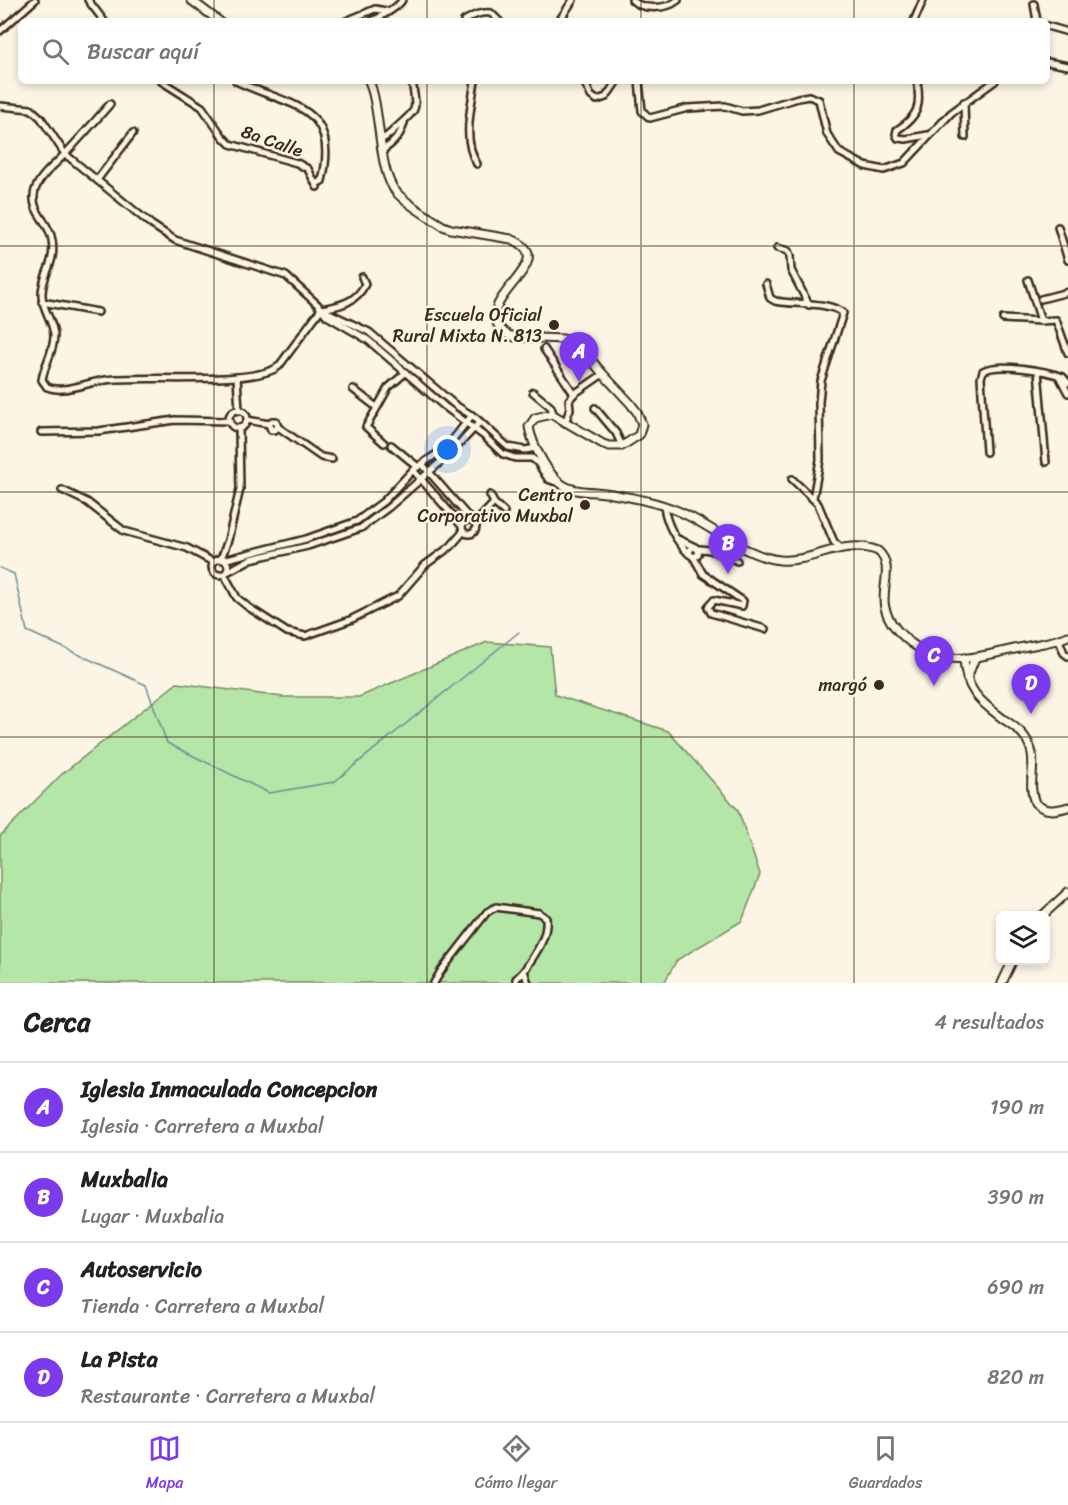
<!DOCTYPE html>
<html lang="es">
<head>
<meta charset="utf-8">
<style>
	:root { --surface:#fff; --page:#f6f6f6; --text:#222; --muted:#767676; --line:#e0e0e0; --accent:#7c3aed }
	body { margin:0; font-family:Sriracha,sans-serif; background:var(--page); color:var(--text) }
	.controls { position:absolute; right:18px; bottom:18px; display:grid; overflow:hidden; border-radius:9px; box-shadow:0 3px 9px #0003 }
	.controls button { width:54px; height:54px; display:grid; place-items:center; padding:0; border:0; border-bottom:2px solid var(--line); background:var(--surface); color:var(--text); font:30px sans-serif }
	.you { position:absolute; left:448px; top:450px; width:21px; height:21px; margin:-15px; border:4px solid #fff; border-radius:50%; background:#1a73e8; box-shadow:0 0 0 9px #1a73e833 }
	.badge { display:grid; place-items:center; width:39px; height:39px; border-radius:50%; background:var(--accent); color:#fff; font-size:20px; font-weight:700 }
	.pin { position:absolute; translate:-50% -50px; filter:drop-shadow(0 2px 3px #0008) }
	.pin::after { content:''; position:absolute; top:32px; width:21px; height:18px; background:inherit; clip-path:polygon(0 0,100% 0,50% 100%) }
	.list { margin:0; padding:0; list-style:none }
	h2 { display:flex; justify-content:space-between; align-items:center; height:78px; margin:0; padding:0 24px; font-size:26px }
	h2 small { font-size:20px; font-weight:400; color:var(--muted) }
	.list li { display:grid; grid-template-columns:39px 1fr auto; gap:18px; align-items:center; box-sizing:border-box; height:90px; padding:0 24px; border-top:2px solid var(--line) }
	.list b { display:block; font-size:22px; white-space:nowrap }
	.list p { margin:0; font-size:20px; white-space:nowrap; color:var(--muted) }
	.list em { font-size:20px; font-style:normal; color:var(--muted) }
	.icon { flex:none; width:33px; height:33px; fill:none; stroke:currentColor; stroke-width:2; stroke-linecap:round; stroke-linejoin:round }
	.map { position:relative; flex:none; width:1068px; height:983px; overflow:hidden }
	.search { position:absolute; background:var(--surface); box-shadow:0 3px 9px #0003; left:18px; right:18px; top:18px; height:66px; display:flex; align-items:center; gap:15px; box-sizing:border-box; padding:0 21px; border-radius:9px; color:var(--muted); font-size:22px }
	.sheet { height:438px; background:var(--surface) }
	nav { display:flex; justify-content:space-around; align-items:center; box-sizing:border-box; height:84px; border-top:2px solid var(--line); background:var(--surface); font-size:16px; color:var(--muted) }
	nav a { display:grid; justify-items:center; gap:3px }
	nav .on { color:var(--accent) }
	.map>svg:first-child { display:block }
	.green { fill:#b3e6a7; stroke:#778862; stroke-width:1.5 }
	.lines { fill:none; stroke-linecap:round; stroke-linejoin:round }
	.stream { stroke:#6b8b9a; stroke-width:1.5 }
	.street-casing { stroke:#3b2a1e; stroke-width:10 }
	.secondary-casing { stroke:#3b2a1e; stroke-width:11 }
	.street { stroke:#fcf5e5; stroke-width:5 }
	.secondary { stroke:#fcf5e5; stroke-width:7 }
	.grid { fill:none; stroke:#3b2a1e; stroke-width:1.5; stroke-opacity:0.55 }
	.poi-dot { fill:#3b2a1e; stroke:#fcf5e5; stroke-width:2 }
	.labels { text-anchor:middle; stroke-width:5; stroke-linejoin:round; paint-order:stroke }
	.street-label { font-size:18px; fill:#3b2a1e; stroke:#fcf5e5 }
	.poi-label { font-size:18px; fill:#3b2a1e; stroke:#fcf5e5; text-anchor:end }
</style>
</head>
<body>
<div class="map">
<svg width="1068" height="983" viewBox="0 0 1068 983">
	<rect width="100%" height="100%" fill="#fcf5e5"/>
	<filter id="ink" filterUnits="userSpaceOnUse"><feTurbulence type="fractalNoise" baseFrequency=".0167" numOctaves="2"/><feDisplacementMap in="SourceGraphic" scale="12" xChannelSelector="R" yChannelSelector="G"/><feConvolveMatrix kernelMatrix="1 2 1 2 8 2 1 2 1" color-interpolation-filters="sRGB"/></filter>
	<g filter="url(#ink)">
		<polygon class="green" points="487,642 550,647 555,695 668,731 738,810 760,874 742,921 677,960 664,983 0,983 0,836 62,774 177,683 283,697 359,697"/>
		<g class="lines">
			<polyline class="stream" points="0,568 14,574 27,631 146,685 167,743 269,793 334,782 519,632"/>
			<defs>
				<g id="street">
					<polyline points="88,0 104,21"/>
					<path d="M632,0C642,10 666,10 678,0"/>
					<polyline points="1034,4 1037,21"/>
					<polyline points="346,21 375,9 386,11"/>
					<path d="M372,21C380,17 398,8 402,0"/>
					<path d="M464,21C474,15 480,12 491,13L499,21"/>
					<polyline points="559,21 573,0"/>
					<polyline points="914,21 923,0"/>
					<polyline points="1047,26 1068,32"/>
					<polyline points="0,31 35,0"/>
					<polyline points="1047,62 1068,66"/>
					<polyline points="161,81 202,107 223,137 230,144 297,163 308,169 317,187"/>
					<path d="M236,81C289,107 341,103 322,181L316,184"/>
					<path d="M475,81C471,108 462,140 477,164"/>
					<polyline points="639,81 642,111 650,118 688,108 725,106 742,111 758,110 798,98 809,96 819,100 827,134 839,152 865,166 884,170 904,163 951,113 995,81"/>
					<path d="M917,81C921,105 919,116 897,130L896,134L898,138L906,139L928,135"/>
					<polyline points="585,83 591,96 597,100 606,97 617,81"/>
					<polyline points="964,102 965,137"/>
					<path d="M110,104C96,120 82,136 67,152C57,163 40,175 35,190C29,212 49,220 52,240C56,264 43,272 42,293C41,308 54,322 54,336C54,352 44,365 42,380L47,387C64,394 88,382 106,380C142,375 256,386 279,366L321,309C340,306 357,302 365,284L362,277"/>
					<polyline points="0,106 31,109 41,118 65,154 152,225 175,240 286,276 317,304 327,316 368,340 444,406 484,436 503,454 515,458 532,458 537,462 548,479 561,484"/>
					<path d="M382,139C389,136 391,132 397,127C420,107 416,110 412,81"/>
					<path d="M383,150C394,143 401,135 404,123"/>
					<polyline points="97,180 133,133"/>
					<polyline points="1058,227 1068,260"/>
					<polyline points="777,248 788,251 790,256 791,270 809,305"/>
					<polyline points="1028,280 1041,321"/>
					<path d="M766,284L770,298L775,301C793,305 829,301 843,313L821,381L819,402L820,460L813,498"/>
					<polyline points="1041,299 1068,292"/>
					<polyline points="42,302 98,312"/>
					<polyline points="323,310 369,332 455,405 476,418 508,447 525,450 536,448"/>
					<polyline points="1003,319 1041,321 1056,320 1068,353"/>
					<polyline points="544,349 574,394"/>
					<polyline points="1038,371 1046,462"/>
					<polyline points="1059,376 1068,393"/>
					<polyline points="237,377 239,411"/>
					<polyline points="353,389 375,406 378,406 388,388 405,373"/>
					<polyline points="533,392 551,407 554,416"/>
					<polyline points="378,406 366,427 384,443"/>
					<polyline points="595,408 616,433 622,446"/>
					<circle cx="238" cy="419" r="9"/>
					<polyline points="247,420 269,424"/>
					<polyline points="565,423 570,409 569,400 574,394 603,374"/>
					<polyline points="278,427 275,430 271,430 269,424 272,421 276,421 278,427 321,457 332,459"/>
					<polyline points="41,432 99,431 175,420 230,421"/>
					<polyline points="391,445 418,467"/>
					<path d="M986,452L981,378L983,371C998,362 1047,371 1063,377L1068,383"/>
					<polyline points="422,464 471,520"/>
					<polyline points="413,470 462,526"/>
					<polyline points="792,479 818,504 834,542 841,548"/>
					<polyline points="62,490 87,502 124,531 187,548 213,562"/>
					<polyline points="494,503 504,512"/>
					<path d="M664,507C667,525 676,541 689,554"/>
					<circle cx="469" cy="527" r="7"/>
					<polyline points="475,523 494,503 490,495"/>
					<polyline points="678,539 695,547"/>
					<circle cx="694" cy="552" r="4.5"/>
					<path d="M697,549C712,548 724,555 737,561"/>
					<polyline points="693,556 703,574 743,601 742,606 714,600 708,607 711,613 765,629"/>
					<circle cx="220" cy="567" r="8"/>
					<polyline points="221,559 228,540 240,489 239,428"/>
					<polyline points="223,560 306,539 357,521 384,501 413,470 447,447 472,415"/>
					<polyline points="227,572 251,559 308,546 361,528 389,507 452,452 480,422"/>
					<polyline points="224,574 237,598 248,607 287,632 305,636 350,620 398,596 425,565 451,546 463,532"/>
					<polyline points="1059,640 1064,653 1068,656"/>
					<path d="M434,983L441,971L487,912L496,907L539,913L546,918C548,939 534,955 524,971L528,983"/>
					<polyline points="516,983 516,979 524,971"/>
				</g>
				<g id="secondary">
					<polyline points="191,0 219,21"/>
					<path d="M369,81C382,111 377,172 397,193C409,206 428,216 443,226L451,229L511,239C562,259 483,293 497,323C501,331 506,336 515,337L563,339L573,342L582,349L603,374L630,403L637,412L642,424L639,435L622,446H609L603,444L552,414L535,418L529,427C532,444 548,476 563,485C576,493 596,491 612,494C634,498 657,502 678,511C712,525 742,556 780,560C814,563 842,537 878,551C895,566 880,590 885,608C888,621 896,630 905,638C941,670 977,657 1019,648C1035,644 1052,643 1068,636"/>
					<path d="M964,658C965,689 979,701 1002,718C1009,723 1018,728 1024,736C1042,760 1025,779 1035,803C1045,812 1055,811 1068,807"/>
					<polyline points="967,678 975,658"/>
					<polyline points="1042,916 1068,892"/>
					<polyline points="1002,983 1013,960"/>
				</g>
			</defs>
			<use href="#street" class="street-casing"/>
			<use href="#secondary" class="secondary-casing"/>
			<use href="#street" class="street"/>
			<use href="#secondary" class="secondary"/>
		</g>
	</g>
	<path class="grid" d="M214,0V21M427,0V21M641,0V21M854,0V21M214,81V983M427,81V983M641,81V983M854,81V983M0,246H1068M0,492H1068M0,737H1068"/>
	<g class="poi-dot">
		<circle cx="554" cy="325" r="6"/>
		<circle cx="585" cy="505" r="6"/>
		<circle cx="879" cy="685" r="6"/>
	</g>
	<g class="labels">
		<g class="street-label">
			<text transform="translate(272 141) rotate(19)" y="6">8a Calle</text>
		</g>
		<g class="poi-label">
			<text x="542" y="321">Escuela Oficial<tspan x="542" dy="21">Rural Mixta N. 813</tspan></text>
			<text x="573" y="501">Centro<tspan x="573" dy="21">Corporativo Muxbal</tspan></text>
			<text x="867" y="691">margó</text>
		</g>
	</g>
</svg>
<div class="controls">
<button><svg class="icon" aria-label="layers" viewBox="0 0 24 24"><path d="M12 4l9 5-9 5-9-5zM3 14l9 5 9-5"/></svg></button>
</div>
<div class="you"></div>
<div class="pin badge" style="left:579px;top:382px">A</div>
<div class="pin badge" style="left:728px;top:574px">B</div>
<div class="pin badge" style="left:934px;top:686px">C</div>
<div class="pin badge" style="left:1031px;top:714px">D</div>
<div class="search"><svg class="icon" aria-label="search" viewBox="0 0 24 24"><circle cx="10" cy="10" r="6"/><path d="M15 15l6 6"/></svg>Buscar aquí</div>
</div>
<section class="sheet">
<h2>Cerca<small>4 resultados</small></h2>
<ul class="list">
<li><span class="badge">A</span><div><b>Iglesia Inmaculada Concepcion</b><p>Iglesia · Carretera a Muxbal</p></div><em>190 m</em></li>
<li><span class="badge">B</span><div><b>Muxbalia</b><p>Lugar · Muxbalia</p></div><em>390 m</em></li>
<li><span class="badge">C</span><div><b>Autoservicio</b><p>Tienda · Carretera a Muxbal</p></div><em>690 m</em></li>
<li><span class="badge">D</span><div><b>La Pista</b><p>Restaurante · Carretera a Muxbal</p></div><em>820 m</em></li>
</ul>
</section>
<nav>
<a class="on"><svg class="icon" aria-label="map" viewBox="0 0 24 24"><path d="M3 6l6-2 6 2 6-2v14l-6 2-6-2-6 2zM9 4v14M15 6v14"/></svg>Mapa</a>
<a><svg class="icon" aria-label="directions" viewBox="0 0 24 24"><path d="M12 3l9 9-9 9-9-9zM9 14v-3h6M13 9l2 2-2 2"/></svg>Cómo llegar</a>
<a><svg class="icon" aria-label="saved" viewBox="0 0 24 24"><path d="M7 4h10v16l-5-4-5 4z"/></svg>Guardados</a>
</nav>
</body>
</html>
